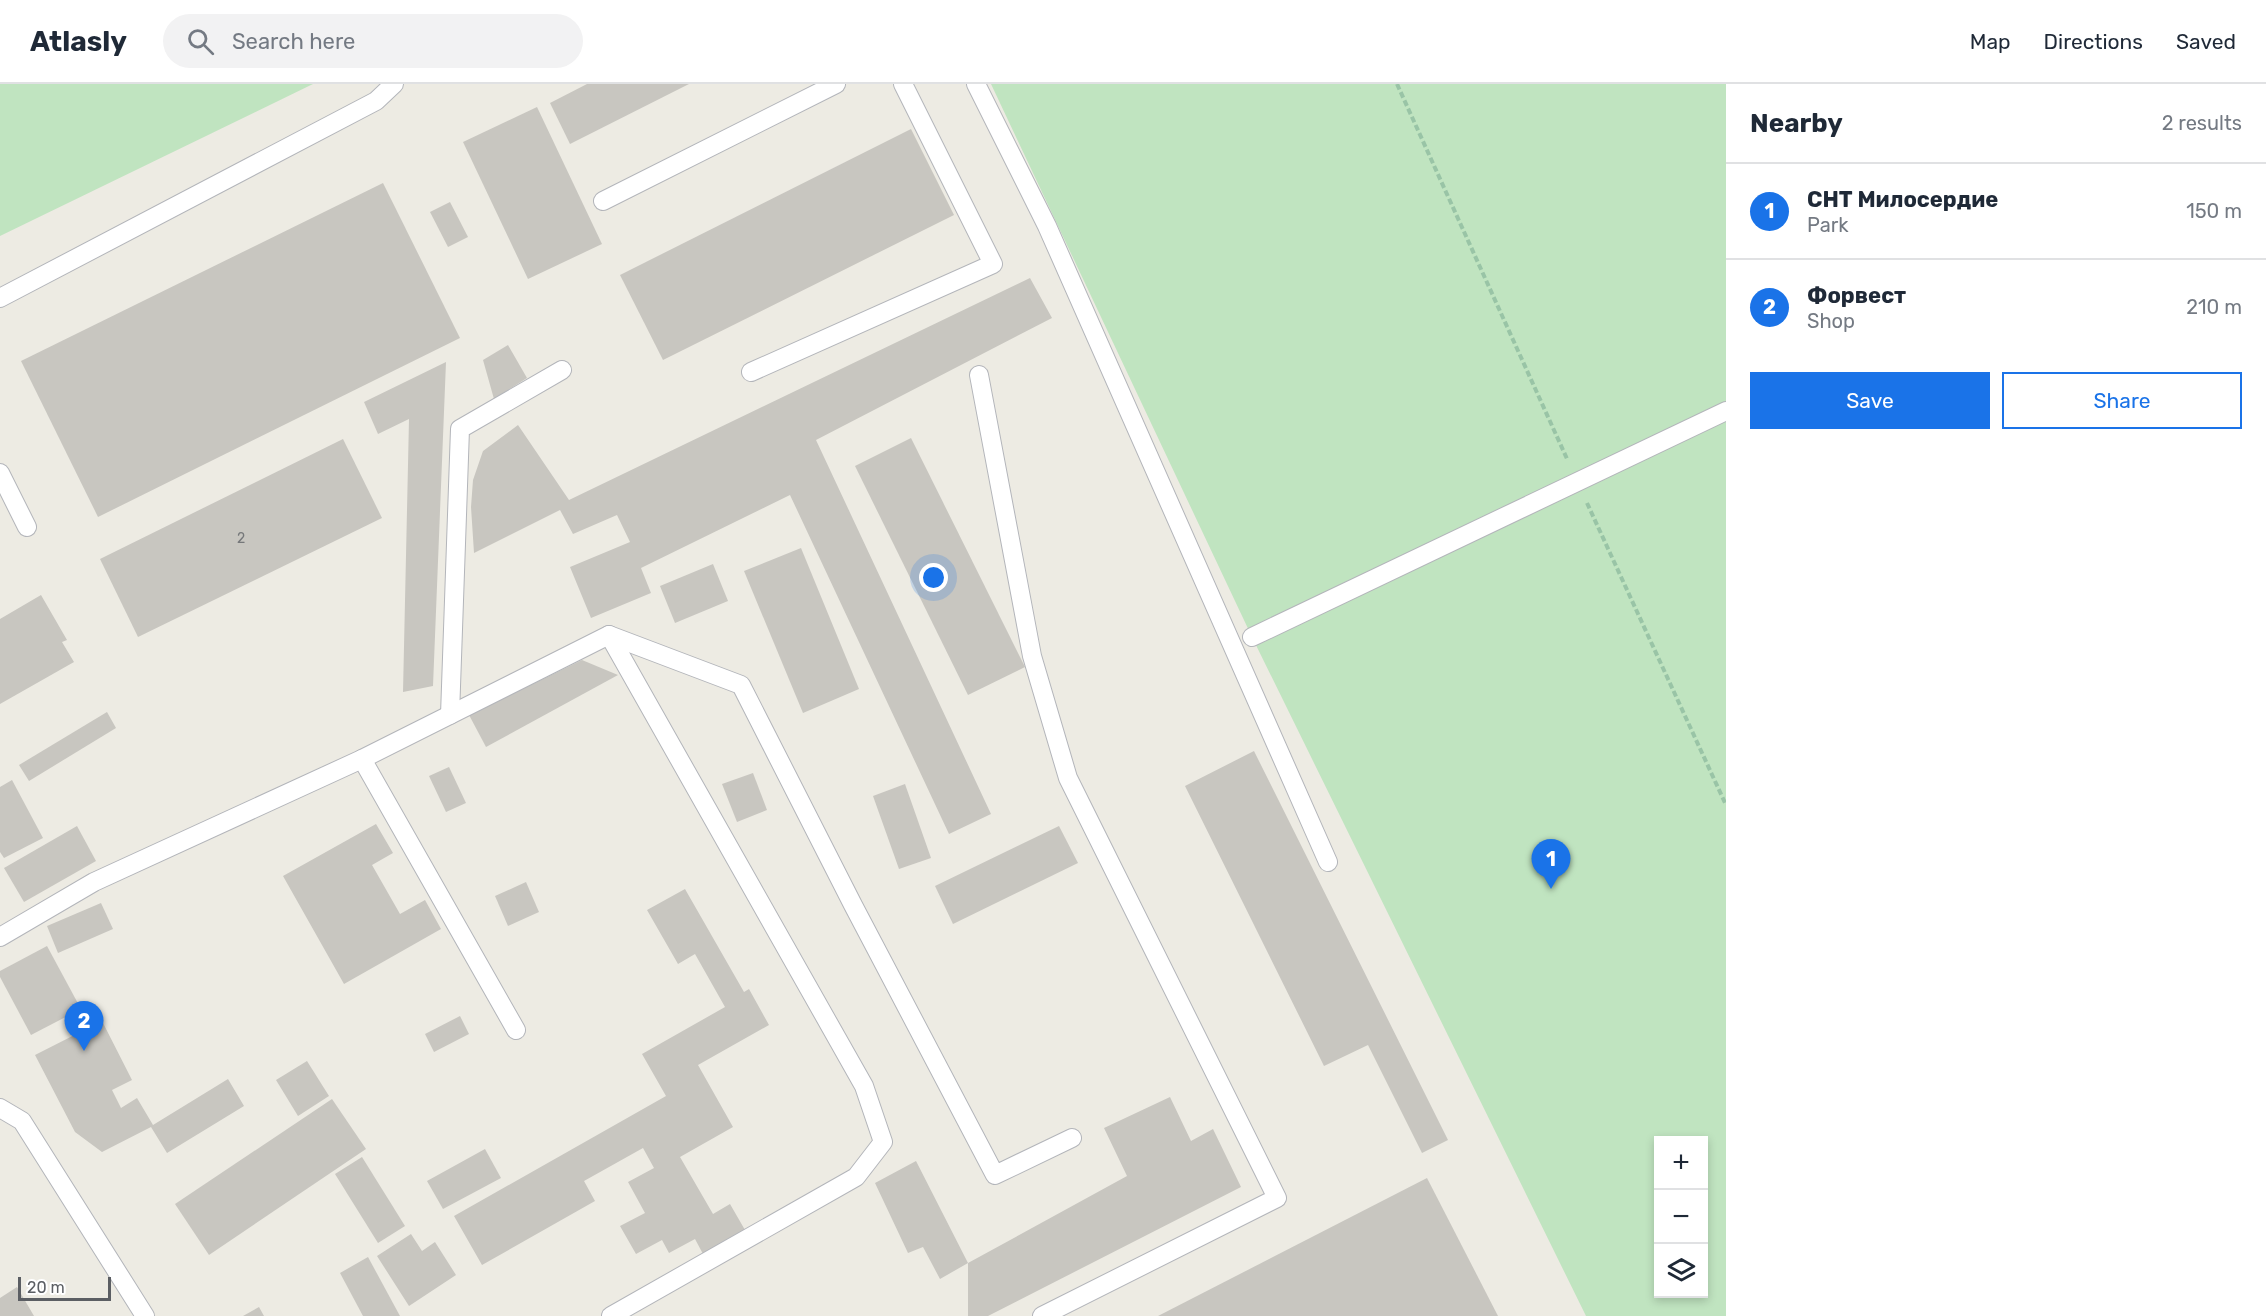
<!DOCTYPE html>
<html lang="en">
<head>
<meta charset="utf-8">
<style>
	:root { --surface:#fff; --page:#f2f2f3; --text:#1f2937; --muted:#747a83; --line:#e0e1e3; --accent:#1a73e8 }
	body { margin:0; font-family:Rubik,sans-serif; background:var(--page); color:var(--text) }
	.controls { position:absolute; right:18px; bottom:18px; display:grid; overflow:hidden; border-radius:0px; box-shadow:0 3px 9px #0003 }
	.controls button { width:54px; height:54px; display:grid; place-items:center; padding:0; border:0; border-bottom:2px solid var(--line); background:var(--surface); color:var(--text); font:30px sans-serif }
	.scale { position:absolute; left:18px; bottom:15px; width:93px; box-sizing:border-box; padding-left:6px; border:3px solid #5b5e63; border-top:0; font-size:16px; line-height:21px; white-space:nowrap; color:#5b5e63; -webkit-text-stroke:4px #fff; paint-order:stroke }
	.you { position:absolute; left:934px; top:494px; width:21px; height:21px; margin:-15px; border:4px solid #fff; border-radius:50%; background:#1a73e8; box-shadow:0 0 0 9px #1a73e833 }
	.badge { display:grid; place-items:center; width:39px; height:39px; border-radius:50%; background:var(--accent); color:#fff; font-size:20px; font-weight:700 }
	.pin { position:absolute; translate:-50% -50px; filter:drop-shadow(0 2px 3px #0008) }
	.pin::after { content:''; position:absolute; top:32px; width:21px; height:18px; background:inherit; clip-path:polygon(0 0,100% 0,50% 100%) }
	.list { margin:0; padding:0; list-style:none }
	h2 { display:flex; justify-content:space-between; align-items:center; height:78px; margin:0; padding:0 24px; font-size:26px }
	h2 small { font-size:20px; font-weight:400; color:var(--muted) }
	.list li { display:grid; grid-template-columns:39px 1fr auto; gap:18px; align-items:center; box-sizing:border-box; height:96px; padding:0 24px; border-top:2px solid var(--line) }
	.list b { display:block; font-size:22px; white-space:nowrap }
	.list p { margin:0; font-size:20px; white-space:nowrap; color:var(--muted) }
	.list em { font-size:20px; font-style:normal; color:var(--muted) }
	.actions { display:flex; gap:12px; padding:18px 24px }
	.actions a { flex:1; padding:14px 0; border:2px solid var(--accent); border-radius:0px; text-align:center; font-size:21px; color:var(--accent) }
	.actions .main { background:var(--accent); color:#fff }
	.icon { flex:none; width:33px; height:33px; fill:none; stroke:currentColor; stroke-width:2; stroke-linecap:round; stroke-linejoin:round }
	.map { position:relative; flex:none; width:1726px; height:1232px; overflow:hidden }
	header { display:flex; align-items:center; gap:36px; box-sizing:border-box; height:84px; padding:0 30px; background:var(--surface); border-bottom:2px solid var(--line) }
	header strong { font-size:28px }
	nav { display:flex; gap:33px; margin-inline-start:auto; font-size:21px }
	.search { width:420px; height:54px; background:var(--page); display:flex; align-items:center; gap:15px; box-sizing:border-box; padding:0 21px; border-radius:33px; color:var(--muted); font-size:22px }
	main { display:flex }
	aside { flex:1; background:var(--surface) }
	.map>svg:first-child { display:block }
	.green { fill:#c0e4c0; fill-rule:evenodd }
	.building { fill:#c8c6c0 }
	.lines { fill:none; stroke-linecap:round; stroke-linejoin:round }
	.service-casing { stroke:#b3b5ba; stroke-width:20 }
	.path { stroke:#99c4a6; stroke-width:4; stroke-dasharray:6 3; stroke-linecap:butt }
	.service { stroke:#fff; stroke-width:18 }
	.labels { text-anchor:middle; stroke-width:5; stroke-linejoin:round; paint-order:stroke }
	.number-label { font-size:14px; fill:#76787a }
</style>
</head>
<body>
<header>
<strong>Atlasly</strong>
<div class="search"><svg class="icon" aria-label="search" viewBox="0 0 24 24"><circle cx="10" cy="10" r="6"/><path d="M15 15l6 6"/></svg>Search here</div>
<nav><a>Map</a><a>Directions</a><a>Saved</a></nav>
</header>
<main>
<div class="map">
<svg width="1726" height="1232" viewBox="0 0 1726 1232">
	<rect width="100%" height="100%" fill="#edebe3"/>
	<g class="green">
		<polygon points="0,0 313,0 0,152"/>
		<path d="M991,0H1726V1232H1586L1252,553ZM1658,1056H1704V1210H1658Z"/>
	</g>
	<g class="building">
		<polygon points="587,0 689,0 570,60 550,19"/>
		<polygon points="537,23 602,160 528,195 463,58"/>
		<polygon points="911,45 954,131 663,276 620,191"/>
		<polygon points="383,99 460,254 98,433 21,277"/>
		<polygon points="450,118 468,153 448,163 430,128"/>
		<polygon points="1030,194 1052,234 816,356 991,730 949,750 790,411 641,484 651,509 591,534 570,483 630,458 617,431 573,450 560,426 474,469 471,423 473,396 483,367 518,341 569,416"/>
		<polygon points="508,261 527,294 494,315 483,276"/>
		<polygon points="446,278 433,602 403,608 409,335 378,350 364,318"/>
		<polygon points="911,354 1025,583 968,611 855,382"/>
		<polygon points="343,355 382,434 138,553 100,475"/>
		<polygon points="801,464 859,605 803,629 744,487"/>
		<polygon points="713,480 728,517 675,539 660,502"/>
		<polygon points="41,511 67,556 62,558 74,578 0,620 0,535"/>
		<polygon points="582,576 618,591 486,663 469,631"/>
		<polygon points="107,628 116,644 29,697 19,681"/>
		<polygon points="1254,667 1448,1056 1422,1069 1368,961 1324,982 1185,702"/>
		<polygon points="449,683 466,719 446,728 429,692"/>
		<polygon points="753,689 767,726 737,738 722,700"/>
		<polygon points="12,696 43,754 4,774 0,768 0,703"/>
		<polygon points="905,700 931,774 899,785 873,712"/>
		<polygon points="376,740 393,769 372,781 400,830 425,816 441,845 344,900 283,792"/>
		<polygon points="77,742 96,777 24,818 4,784"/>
		<polygon points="1059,742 1078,779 953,840 935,802"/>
		<polygon points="526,798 539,828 508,842 495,812"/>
		<polygon points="685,805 744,908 749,905 769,941 698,981 733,1043 680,1073 713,1130 730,1120 745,1146 703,1170 695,1155 669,1169 662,1156 636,1170 620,1142 645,1129 628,1098 654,1084 643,1064 584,1097 595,1117 482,1181 454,1132 666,1012 642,970 725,923 695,870 678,880 647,826"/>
		<polygon points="101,819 113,845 58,869 47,842"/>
		<polygon points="47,862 81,925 31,951 0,893 0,887"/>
		<polygon points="460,932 469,950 434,968 425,950"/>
		<polygon points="102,937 132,996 112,1006 121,1024 137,1014 153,1041 228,995 244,1022 167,1069 151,1043 102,1068 75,1048 35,971"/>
		<polygon points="307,977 329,1012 298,1032 276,996"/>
		<polygon points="1170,1013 1191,1057 1213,1045 1241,1103 988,1232 968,1232 968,1179 1127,1092 1104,1044"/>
		<polygon points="332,1015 366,1065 209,1171 175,1120"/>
		<polygon points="485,1065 501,1094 443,1125 427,1097"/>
		<polygon points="362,1073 405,1142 378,1159 335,1090"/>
		<polygon points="916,1077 968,1179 940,1195 923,1163 908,1169 875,1099"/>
		<polygon points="1427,1094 1498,1232 1158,1232"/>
		<polygon points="411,1150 422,1167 435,1158 456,1191 409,1222 377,1172"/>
		<polygon points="368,1173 400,1232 363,1232 340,1189"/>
		<polygon points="17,1203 34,1232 0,1232 0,1214"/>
		<polygon points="259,1223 264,1232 243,1232"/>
	</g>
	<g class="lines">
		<defs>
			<g id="service">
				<polyline points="976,0 1047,142 1328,778"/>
				<polyline points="603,117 836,0"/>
				<polyline points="0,214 376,17 394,0"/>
				<polyline points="751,288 993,180 903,0"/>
				<polyline points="979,291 1032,572 1068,694 1277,1114 1042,1232"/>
				<polyline points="0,389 27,443"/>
				<polyline points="609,551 864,1002 883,1058 856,1093 611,1232"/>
				<polyline points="1252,553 1726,327"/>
				<polyline points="450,631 460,345 562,286"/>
				<polyline points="362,675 609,551 741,601 853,821 995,1091 1072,1054"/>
				<polyline points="0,853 94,798 362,675 516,946"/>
				<polyline points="0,1024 22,1037 145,1232"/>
			</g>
		</defs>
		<use href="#service" class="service-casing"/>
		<g class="path">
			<polyline points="1397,0 1568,377"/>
			<polyline points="1587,419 1726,721"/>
		</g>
		<use href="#service" class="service"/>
	</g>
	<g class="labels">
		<g class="number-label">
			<text x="241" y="459">2</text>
		</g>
	</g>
</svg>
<div class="controls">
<button>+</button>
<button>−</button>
<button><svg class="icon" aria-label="layers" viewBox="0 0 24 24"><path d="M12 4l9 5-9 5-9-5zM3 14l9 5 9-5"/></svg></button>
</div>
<div class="scale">20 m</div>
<div class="you"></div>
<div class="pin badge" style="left:1551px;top:805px">1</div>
<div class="pin badge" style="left:84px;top:967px">2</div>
</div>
<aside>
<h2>Nearby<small>2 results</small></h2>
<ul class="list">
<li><span class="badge">1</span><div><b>СНТ Милосердие</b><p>Park</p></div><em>150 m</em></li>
<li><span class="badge">2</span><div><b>Форвест</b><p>Shop</p></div><em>210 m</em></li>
</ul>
<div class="actions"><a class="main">Save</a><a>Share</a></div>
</aside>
</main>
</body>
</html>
